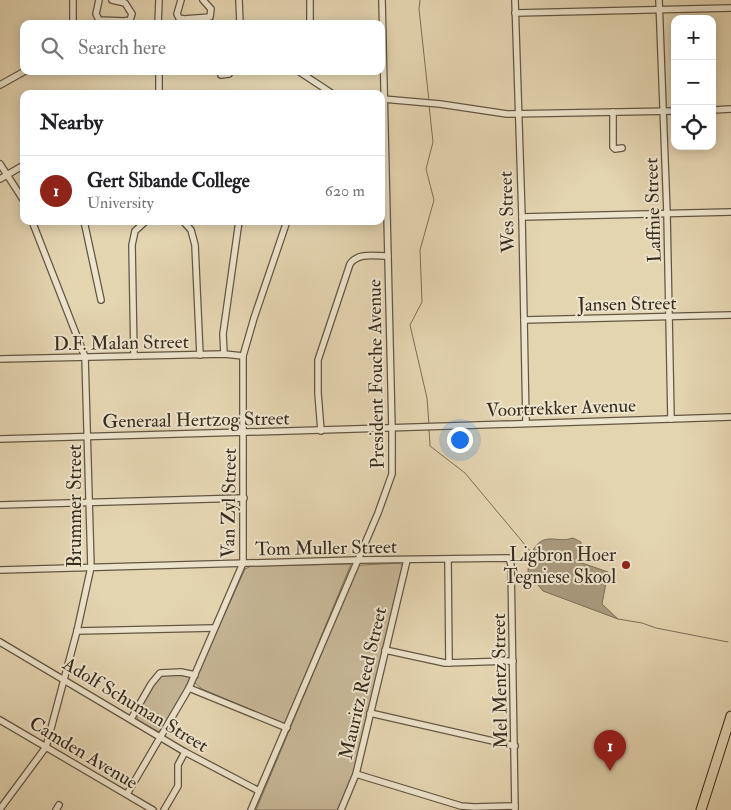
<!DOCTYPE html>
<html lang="en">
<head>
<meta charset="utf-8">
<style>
	:root { --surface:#fff; --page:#f6f6f6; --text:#202124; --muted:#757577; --line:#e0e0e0; --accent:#8f2418 }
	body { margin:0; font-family:"IM FELL Double Pica",serif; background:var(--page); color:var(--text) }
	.controls { position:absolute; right:15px; top:15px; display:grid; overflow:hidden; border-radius:10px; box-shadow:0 2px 12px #0003 }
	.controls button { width:45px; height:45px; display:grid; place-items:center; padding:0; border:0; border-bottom:1px solid var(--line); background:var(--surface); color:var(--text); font:25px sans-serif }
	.you { position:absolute; left:459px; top:439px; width:18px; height:18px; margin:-12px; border:4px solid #fff; border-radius:50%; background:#1a73e8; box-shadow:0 0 0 8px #1a73e833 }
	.badge { display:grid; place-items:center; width:32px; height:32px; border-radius:50%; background:var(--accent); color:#fff; font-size:16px; font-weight:700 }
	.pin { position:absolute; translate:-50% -41px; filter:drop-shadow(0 1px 2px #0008) }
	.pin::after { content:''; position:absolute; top:26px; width:18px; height:15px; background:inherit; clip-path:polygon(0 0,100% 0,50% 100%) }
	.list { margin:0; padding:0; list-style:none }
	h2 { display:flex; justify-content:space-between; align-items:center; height:65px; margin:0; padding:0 20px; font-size:21px }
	h2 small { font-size:16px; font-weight:400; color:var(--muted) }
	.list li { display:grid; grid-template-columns:32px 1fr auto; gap:15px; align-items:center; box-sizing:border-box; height:70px; padding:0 20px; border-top:1px solid var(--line) }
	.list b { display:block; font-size:19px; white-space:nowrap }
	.list p { margin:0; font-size:16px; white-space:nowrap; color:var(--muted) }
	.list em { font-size:16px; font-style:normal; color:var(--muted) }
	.icon { flex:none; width:28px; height:28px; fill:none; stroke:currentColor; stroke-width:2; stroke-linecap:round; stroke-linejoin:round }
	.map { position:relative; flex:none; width:731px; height:810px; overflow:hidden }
	.search { position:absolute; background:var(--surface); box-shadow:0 2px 12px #0003; left:20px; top:20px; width:365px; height:55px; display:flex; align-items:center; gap:12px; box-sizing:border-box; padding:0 18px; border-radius:10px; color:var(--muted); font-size:19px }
	.panel { position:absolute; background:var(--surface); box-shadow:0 2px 12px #0003; left:20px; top:90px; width:365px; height:135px; border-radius:10px }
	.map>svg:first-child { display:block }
	.green { fill:#c7b898; stroke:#80725a }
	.water { fill:#aa9b7f; stroke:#7c6e58 }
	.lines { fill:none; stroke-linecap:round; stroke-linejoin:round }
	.stream { stroke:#7c6e58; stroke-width:1 }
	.minor-casing { stroke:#635642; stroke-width:8 }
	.highway-casing { stroke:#382b1d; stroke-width:11 }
	.minor { stroke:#ede4cc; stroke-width:5.5 }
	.highway { stroke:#e4d5b1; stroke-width:9 }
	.poi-dot { fill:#8f2418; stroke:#ede4cc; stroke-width:2 }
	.labels { text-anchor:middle; stroke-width:4; stroke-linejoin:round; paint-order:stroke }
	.street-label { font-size:19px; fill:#382b1d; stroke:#ede4cc }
	.poi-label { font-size:19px; fill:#382b1d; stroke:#ede4cc; text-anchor:end }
</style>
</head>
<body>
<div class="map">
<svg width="731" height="810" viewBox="0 0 731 810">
	<rect width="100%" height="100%" fill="#e4d5b1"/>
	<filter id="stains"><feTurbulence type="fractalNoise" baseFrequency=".004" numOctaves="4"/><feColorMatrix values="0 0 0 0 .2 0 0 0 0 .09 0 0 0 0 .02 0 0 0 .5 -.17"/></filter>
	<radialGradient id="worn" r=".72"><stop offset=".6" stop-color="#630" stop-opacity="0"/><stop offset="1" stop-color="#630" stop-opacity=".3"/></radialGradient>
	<g class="green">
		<polygon points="400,563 403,567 354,771 339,810 256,810 358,566 362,565"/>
		<polygon points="351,564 285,724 202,689 194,682 245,569 251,566"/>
		<polygon points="163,674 181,674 189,676 190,679 187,688 159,732 138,720 136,715 156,681"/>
	</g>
	<path class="water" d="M573,538L581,542L579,562L608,572L602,604L618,619L543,591L528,573C528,560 533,539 550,539C559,539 564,541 573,538Z"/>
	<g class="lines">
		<g class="stream">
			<polyline points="420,0 419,9 429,101"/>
			<polyline points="429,425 427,398 410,325 422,302 420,250 434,200 426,169 433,142 429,105"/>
			<polyline points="429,429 430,446 465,473 531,552"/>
			<polyline points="618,619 642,623 656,628 728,642"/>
		</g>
		<defs>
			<g id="minor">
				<polyline points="73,0 73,24"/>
				<polyline points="99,0 96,14 99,20 124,21 130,20 132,14 125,3 112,0"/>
				<polyline points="181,0 177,14 179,18 184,19 210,17 211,9 203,0"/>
				<polyline points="239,0 240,24"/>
				<polyline points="310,0 310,24"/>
				<polyline points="515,0 522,217 526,422"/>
				<polyline points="659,0 667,213 671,419"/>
				<polyline points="515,13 731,8"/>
				<polyline points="158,24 159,0"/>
				<polyline points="159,71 159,94"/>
				<polyline points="298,71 333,94"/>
				<polyline points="221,75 229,74 229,71"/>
				<polyline points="0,85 25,71"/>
				<polyline points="383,99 440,104 507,114 675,111"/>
				<polyline points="712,110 731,109"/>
				<polyline points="613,112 613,147 615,149 622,148"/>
				<polyline points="0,164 24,201"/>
				<polyline points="0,179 24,165"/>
				<polyline points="522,217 731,212"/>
				<polyline points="84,221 101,300"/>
				<polyline points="183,221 191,230 195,245 200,355"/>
				<polyline points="524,320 731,315"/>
				<polyline points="224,354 223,334 239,221"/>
				<polyline points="134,356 132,245 135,231 146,221"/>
				<polyline points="0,359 224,354 243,356"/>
				<path d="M321,431L318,393V360L350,264C358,252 375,256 388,256"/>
				<path d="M0,439C244,433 487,425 731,417"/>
				<polyline points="0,505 244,498"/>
				<polyline points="448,560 449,663"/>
				<polyline points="0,570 358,560 509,558 511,565 515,810"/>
				<polyline points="77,631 214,628"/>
				<polyline points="0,642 185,752 259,791"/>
				<polyline points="385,650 445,663 513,661"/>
				<polyline points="189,688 287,728"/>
				<polyline points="370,713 515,746"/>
				<polyline points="131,719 151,684 160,673 181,672 195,675"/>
				<polyline points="0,720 153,810"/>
				<polyline points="356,774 461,806 474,807 515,806"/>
				<polyline points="127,794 189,688 243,563 243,356 254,318 287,221"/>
				<polyline points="0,809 46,747 77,631 91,567 85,357 32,221"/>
				<polyline points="56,810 59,805"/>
				<polyline points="164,810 178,786 178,765 185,752"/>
				<polyline points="251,810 378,513 392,474 392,429 382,0"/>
				<polyline points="341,810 356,774 407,560"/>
			</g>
			<polyline id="highway" points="701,810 731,716"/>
		</defs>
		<use href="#minor" class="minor-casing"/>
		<use href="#highway" class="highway-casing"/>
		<use href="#minor" class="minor"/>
		<use href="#highway" class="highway"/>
	</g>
	<circle class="poi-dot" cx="626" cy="565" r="5"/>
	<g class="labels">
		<g class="street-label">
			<text transform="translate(652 210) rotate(-92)" y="7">Laffnie Street</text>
			<text transform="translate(506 212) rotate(-92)" y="7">Wes Street</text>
			<text transform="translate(627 303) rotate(-1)" y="7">Jansen Street</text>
			<text transform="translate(121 342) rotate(-1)" y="7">D.F. Malan Street</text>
			<text transform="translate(375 374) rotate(-91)" y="7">President Fouche Avenue</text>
			<text transform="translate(561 407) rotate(-2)" y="7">Voortrekker Avenue</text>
			<text transform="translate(196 419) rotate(-1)" y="7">Generaal Hertzog Street</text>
			<text transform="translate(228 503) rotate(-89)" y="7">Van Zyl Street</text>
			<text transform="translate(74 506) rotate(-90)" y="7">Brummer Street</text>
			<text transform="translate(326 547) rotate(-1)" y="7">Tom Muller Street</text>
			<text transform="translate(499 681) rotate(-91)" y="7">Mel Mentz Street</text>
			<text transform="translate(362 683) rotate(-77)" y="7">Mauritz Reed Street</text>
			<text transform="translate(136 704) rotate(31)" y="7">Adolf Schuman Street</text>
			<text transform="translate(84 752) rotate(31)" y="7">Camden Avenue</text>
		</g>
		<g class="poi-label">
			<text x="616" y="561">Ligbron Hoer<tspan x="616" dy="22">Tegniese Skool</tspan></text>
		</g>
	</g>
	<rect width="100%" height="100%" filter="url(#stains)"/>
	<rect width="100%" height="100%" fill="url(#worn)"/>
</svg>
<div class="controls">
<button>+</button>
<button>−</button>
<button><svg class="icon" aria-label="locate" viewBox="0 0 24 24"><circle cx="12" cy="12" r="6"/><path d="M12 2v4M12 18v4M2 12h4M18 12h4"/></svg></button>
</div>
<div class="you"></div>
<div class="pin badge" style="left:610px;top:771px">1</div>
<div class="search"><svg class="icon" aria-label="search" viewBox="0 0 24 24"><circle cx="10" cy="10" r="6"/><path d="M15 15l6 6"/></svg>Search here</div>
<section class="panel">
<h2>Nearby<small></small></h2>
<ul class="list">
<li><span class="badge">1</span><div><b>Gert Sibande College</b><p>University</p></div><em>620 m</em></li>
</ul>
</section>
</div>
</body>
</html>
